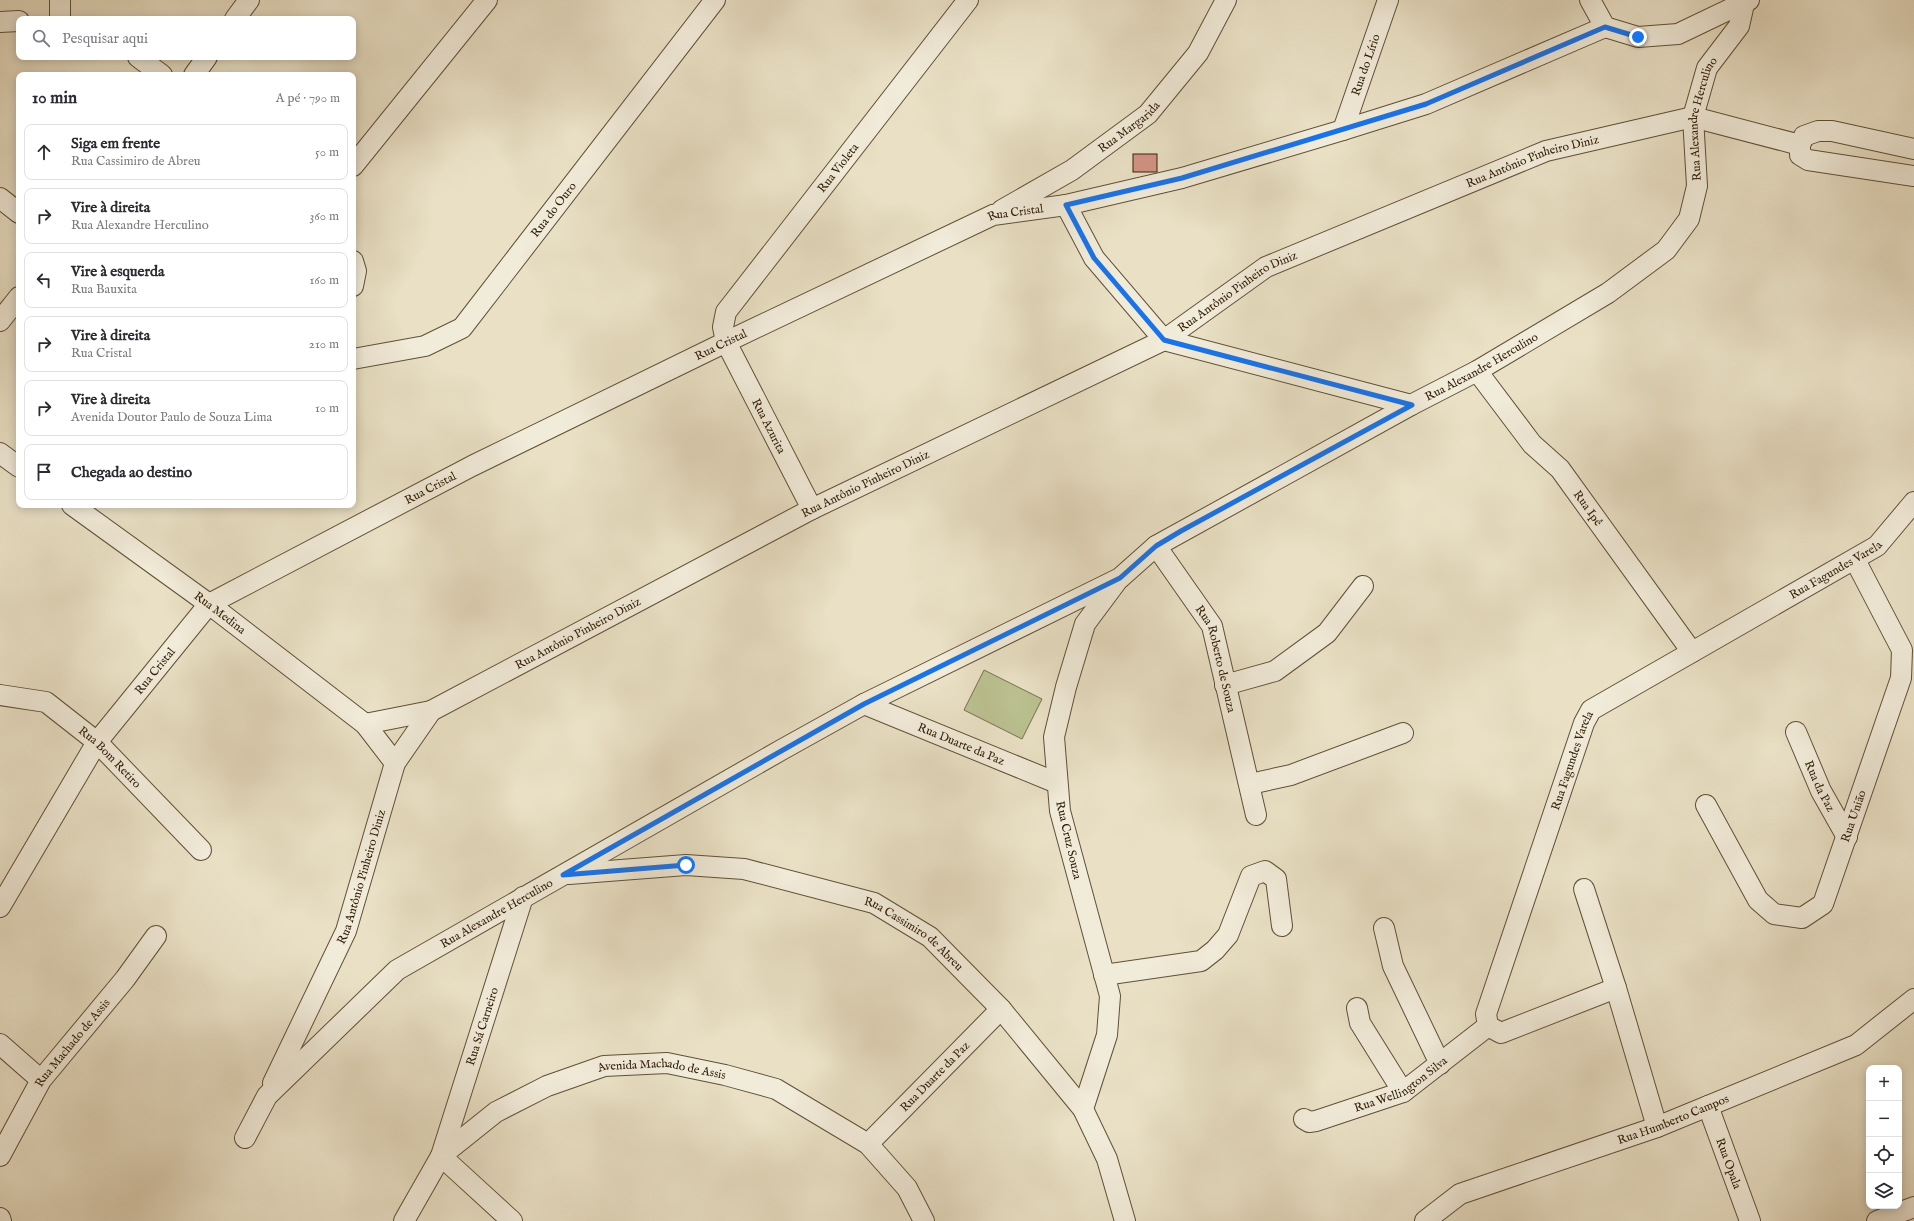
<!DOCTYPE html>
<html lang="pt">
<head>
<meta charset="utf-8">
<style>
	:root { --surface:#fff; --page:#f7f7f7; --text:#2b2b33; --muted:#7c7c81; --line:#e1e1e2 }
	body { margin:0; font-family:"IM FELL English",serif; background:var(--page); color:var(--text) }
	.controls { position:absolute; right:12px; bottom:12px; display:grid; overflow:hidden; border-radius:8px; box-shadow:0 2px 10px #0003 }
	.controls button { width:36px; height:36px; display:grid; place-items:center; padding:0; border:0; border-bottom:1px solid var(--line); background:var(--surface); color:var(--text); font:20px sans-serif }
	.stop { position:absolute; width:12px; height:12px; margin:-9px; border:3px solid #1a73e8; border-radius:50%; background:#fff }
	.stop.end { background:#1a73e8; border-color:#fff; box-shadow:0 1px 4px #0008 }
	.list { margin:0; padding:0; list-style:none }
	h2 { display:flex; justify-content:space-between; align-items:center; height:52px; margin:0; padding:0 16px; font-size:17px }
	h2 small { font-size:13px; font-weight:400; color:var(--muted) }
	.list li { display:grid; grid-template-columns:26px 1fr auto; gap:12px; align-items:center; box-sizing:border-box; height:56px; margin:0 8px 8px; padding:0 8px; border:1px solid var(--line); border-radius:8px }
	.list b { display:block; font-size:15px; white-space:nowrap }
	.list p { margin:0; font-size:13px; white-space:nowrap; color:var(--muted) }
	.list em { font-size:13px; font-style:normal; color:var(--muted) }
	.icon { flex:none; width:22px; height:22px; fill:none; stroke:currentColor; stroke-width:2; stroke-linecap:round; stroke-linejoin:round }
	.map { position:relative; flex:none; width:1914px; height:1221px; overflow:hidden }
	.search { position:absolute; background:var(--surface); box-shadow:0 2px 10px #0003; left:16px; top:16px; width:340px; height:44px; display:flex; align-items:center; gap:10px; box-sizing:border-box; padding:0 14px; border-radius:8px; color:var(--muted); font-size:15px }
	.panel { position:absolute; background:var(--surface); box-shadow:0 2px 10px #0003; left:16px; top:72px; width:340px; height:436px; border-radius:8px }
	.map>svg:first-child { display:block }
	.green { fill:#bbc191; stroke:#76704c }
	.building { fill:#d49386; stroke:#322008 }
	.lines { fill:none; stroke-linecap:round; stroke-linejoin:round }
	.minor-casing { stroke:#605037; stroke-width:22 }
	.minor { stroke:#f1ebd9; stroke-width:20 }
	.route { stroke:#1a73e8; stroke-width:5 }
	.labels { text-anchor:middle; stroke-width:3.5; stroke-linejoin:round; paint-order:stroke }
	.street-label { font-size:12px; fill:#322008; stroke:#f1ebd9 }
</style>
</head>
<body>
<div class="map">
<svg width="1914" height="1221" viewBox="0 0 1914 1221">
	<rect width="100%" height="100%" fill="#e9e0c5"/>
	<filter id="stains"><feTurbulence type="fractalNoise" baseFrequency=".005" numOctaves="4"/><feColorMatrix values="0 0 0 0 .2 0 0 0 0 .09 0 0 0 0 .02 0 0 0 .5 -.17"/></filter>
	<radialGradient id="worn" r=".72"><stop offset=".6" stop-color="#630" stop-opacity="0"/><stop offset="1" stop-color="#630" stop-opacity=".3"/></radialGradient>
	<polygon class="green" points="984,670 1042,699 1022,739 964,710"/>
	<rect class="building" x="1133" y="154" width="24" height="18"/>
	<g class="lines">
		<defs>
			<g id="minor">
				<polyline points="1590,0 1605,27 1638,37 1678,34 1749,0"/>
				<polyline points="60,19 60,0"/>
				<polyline points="235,19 249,0"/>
				<polyline points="0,22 19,21"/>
				<polyline points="138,57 162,75"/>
				<polyline points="194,75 207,57"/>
				<path id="s1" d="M1343,130L1388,0"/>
				<polyline points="1914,149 1832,131 1818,131 1804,136 1800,145 1800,155 1808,160 1914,176"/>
				<polyline points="353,166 487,0"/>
				<polyline points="0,198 19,213"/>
				<polyline points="1066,205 1094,258 1164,340 1411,405"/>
				<path id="s2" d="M1002,210L1072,170L1148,114L1198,53L1226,0"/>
				<polyline points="353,261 356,271 353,286"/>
				<polyline points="0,321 19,297"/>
				<path id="s3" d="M353,359L425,346L462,328L715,0"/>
				<path id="s4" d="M1477,371L1532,444L1560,469L1692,652"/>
				<polyline points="0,453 19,467"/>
				<path id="s5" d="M72,505L209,604L365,724L431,711"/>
				<path id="s6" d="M812,509L726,342L723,327L726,312L968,0"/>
				<path id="s7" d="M1156,546L1212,626L1256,815"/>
				<polyline points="1225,685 1275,671 1327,633 1363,586"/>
				<path id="s8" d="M0,695L46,702L97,742L201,850"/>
				<path id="s9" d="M864,704L1057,783"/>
				<polyline points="365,724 395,763"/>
				<path id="s10" d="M1796,732L1821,791L1847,837"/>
				<polyline points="1250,784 1291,775 1403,733"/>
				<path id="s11" d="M1706,805L1758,900L1774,914L1802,918L1823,904L1901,678L1902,650L1855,560"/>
				<path id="s12" d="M569,874L686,865L744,869L874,903L930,937L1001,1009L1083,1109L1107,1159L1125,1221"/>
				<polyline points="1584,889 1616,988"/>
				<path id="s13" d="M0,907L97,742L209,604L472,466L726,342L993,215L1066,205L1182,178L1343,130L1426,104L1605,27"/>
				<polyline points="1384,928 1393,966 1440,1064"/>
				<polyline points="1104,975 1201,961 1215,950 1228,935 1251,876 1265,871 1276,879 1282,926"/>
				<polyline points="1357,1008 1360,1023 1403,1092"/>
				<polyline points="0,1044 41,1080"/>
				<path id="s14" d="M273,1083L346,931L395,763L431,711L812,509L1164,340L1266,267L1546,151L1693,117L1800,145"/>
				<path id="s15" d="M1708,1106L1750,1221"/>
				<polyline points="1083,1109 1107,1035 1110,996 1060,811 1054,737 1066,687 1085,624 1117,581"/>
				<path id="s16" d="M1304,1119L1309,1122L1316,1121L1403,1092L1488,1026"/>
				<path id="s17" d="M1657,1127L1616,988L1501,1033L1488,1026L1486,1014L1584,723L1591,710L1877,546L1914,502"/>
				<path id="s18" d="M245,1138L267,1096L397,970L783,749L864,704L1120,578L1156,546L1411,405L1477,371L1608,293L1666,250L1689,219L1697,186L1693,117L1707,68L1739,26L1744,4"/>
				<path id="s19" d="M868,1144L1001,1009"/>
				<path id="s20" d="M0,1156L41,1080L125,979L156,936"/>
				<path id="s21" d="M441,1156L523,897"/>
				<polyline points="441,1156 512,1221"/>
				<polyline points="0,1218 1,1221"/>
				<path id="s22" d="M404,1221L441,1156L496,1112L547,1086L604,1066L667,1063L725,1075L776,1089L868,1144L907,1188L924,1221"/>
				<path id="s23" d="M1425,1221L1460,1194L1657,1127L1856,1045L1914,999"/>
				<polyline points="1877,1221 1914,1207"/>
			</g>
		</defs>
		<use href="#minor" class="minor-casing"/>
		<use href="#minor" class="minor"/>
	</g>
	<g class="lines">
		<polyline class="route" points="686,865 563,875 864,704 1120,578 1156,546 1181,531 1412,405 1164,340 1094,258 1066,205 1182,178 1426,104 1605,27 1638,37"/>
	</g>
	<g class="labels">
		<g class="street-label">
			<text dy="4" stroke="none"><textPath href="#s1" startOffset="69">Rua do Lírio</textPath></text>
			<text dy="4" stroke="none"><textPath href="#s18" startOffset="1831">Rua Alexandre Herculino</textPath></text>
			<text dy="4" stroke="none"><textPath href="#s2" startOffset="152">Rua Margarida</textPath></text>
			<text dy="4" stroke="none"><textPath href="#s14" startOffset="1641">Rua Antônio Pinheiro Diniz</textPath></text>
			<text dy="4" stroke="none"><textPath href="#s6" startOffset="401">Rua Violeta</textPath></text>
			<text dy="4" stroke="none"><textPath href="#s3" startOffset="264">Rua do Ouro</textPath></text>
			<text dy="4" stroke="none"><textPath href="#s13" startOffset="1267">Rua Cristal</textPath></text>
			<text dy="4" stroke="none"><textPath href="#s14" startOffset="1317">Rua Antônio Pinheiro Diniz</textPath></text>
			<text dy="4" stroke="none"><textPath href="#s13" startOffset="943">Rua Cristal</textPath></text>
			<text dy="4" stroke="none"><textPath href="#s18" startOffset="1471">Rua Alexandre Herculino</textPath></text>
			<text transform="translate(769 426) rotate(63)" y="4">Rua Azurita</text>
			<text dy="4" stroke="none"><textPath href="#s14" startOffset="897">Rua Antônio Pinheiro Diniz</textPath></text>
			<text dy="4" stroke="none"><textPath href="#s13" startOffset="619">Rua Cristal</textPath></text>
			<text dy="4" stroke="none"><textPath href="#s4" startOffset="177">Rua Ipê</textPath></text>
			<text dy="4" stroke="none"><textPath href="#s17" startOffset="899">Rua Fagundes Varela</textPath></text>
			<text dy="4" stroke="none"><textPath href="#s5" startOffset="183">Rua Medina</textPath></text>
			<text dy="4" stroke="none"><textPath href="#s14" startOffset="573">Rua Antônio Pinheiro Diniz</textPath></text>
			<text dy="4" stroke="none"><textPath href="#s7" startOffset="130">Rua Roberto de Souza</textPath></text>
			<text dy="4" stroke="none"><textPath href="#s13" startOffset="283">Rua Cristal</textPath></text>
			<text dy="4" stroke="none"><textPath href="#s9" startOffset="105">Rua Duarte da Paz</textPath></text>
			<text dy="4" stroke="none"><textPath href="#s8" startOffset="131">Rua Bom Retiro</textPath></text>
			<text dy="4" stroke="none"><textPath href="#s17" startOffset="563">Rua Fagundes Varela</textPath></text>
			<text dy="4" stroke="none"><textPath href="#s10" startOffset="59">Rua da Paz</textPath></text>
			<text dy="4" stroke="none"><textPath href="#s11" startOffset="276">Rua União</textPath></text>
			<text transform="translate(1069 840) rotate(77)" y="4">Rua Cruz Souza</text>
			<text dy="4" stroke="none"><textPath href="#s14" startOffset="225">Rua Antônio Pinheiro Diniz</textPath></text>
			<text dy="4" stroke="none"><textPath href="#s18" startOffset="343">Rua Alexandre Herculino</textPath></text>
			<text dy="4" stroke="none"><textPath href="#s12" startOffset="360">Rua Cassimiro de Abreu</textPath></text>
			<text dy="4" stroke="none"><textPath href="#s21" startOffset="136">Rua Sá Carneiro</textPath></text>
			<text dy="4" stroke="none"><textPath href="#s20" startOffset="135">Rua Machado de Assis</textPath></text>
			<text dy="4" stroke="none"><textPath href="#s22" startOffset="321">Avenida Machado de Assis</textPath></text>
			<text dy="4" stroke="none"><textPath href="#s19" startOffset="95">Rua Duarte da Paz</textPath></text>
			<text dy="4" stroke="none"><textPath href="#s16" startOffset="106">Rua Wellington Silva</textPath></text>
			<text dy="4" stroke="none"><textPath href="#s23" startOffset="270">Rua Humberto Campos</textPath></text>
			<text dy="4" stroke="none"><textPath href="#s15" startOffset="61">Rua Opala</textPath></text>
		</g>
	</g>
	<rect width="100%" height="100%" filter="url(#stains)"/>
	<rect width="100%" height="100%" fill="url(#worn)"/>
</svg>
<div class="controls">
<button>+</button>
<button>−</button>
<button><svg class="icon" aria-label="locate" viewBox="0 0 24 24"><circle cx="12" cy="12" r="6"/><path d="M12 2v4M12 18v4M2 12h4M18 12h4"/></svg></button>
<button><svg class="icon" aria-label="layers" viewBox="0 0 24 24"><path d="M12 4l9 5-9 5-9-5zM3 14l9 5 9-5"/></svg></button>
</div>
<div class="stop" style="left:686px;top:865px"></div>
<div class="stop end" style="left:1638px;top:37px"></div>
<div class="search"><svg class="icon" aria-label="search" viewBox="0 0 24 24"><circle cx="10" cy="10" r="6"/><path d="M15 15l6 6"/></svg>Pesquisar aqui</div>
<section class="panel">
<h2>10 min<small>A pé · 790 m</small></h2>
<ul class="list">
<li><svg class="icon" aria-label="ahead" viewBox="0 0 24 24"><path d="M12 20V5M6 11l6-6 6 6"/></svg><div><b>Siga em frente</b><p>Rua Cassimiro de Abreu</p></div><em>50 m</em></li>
<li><svg class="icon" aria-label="right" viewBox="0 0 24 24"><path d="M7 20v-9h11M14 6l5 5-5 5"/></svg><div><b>Vire à direita</b><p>Rua Alexandre Herculino</p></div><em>360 m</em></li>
<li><svg class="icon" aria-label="left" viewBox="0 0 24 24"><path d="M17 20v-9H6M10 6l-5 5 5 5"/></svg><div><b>Vire à esquerda</b><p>Rua Bauxita</p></div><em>160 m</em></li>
<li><svg class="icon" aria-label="right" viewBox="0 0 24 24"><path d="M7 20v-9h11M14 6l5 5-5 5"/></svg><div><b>Vire à direita</b><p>Rua Cristal</p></div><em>210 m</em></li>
<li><svg class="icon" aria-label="right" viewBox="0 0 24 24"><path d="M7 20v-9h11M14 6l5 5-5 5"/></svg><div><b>Vire à direita</b><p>Avenida Doutor Paulo de Souza Lima</p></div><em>10 m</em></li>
<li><svg class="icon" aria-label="arrive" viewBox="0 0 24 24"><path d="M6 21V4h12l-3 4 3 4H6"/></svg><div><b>Chegada ao destino</b></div></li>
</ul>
</section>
</div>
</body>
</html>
